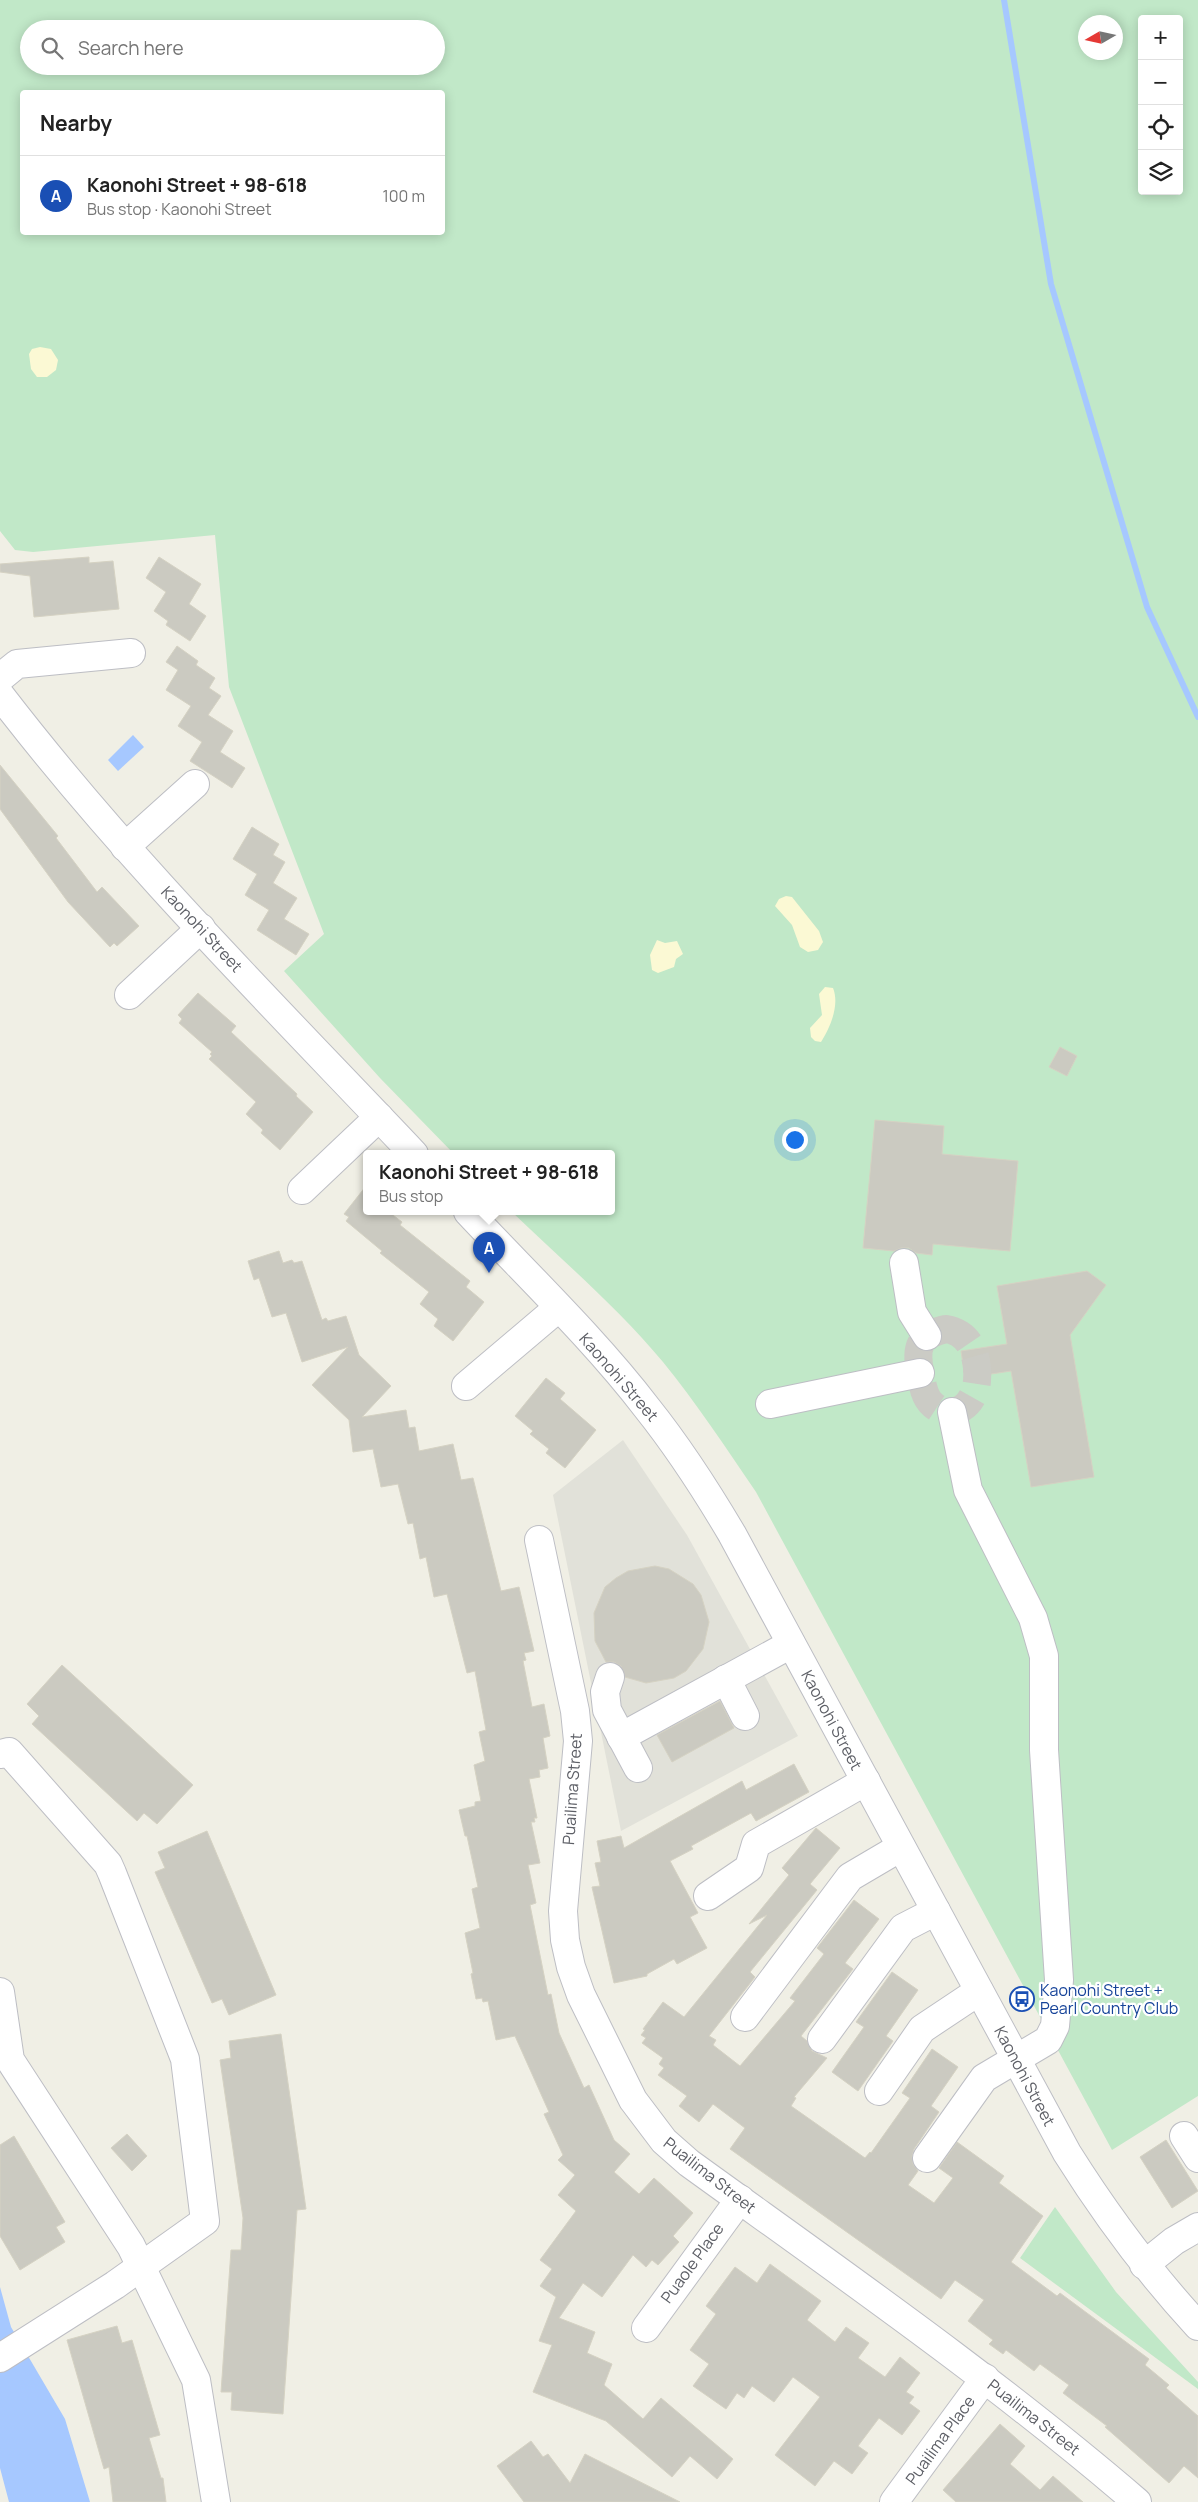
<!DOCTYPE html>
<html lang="en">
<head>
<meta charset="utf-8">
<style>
	:root { --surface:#fff; --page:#f2f2f2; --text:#222; --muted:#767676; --line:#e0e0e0; --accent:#ee5e2d }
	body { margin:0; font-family:Manrope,sans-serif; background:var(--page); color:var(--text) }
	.controls { position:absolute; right:15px; top:15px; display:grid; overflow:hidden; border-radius:5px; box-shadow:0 2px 12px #0003 }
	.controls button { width:45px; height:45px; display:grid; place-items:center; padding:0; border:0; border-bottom:1px solid var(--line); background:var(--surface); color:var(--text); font:25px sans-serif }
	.compass { position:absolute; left:1078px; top:15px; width:45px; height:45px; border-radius:50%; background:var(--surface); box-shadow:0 2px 12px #0003; rotate:261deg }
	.you { position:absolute; left:794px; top:1139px; width:18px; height:18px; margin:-12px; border:4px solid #fff; border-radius:50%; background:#1a73e8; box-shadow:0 0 0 8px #1a73e833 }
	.badge { display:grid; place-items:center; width:32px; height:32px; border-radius:50%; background:var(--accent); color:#fff; font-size:16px; font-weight:700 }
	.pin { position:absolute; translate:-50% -41px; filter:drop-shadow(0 1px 2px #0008) }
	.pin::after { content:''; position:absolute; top:26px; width:18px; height:15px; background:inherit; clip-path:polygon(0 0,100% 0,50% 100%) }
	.popup { position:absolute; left:363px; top:1150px; width:252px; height:65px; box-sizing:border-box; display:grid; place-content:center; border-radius:5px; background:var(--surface); filter:drop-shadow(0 1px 4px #0005); font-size:16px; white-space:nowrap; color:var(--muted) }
	.popup b { font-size:19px; color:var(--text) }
	.popup::after { content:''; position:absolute; left:50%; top:100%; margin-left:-10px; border:10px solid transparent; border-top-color:var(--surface) }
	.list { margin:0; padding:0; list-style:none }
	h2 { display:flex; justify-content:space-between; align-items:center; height:65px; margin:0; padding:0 20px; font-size:21px }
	h2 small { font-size:16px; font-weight:400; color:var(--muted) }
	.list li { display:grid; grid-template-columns:32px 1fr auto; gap:15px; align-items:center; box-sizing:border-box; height:80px; padding:0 20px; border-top:1px solid var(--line) }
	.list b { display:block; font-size:19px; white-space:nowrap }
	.list p { margin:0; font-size:16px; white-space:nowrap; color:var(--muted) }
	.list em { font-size:16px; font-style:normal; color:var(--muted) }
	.icon { flex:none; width:28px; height:28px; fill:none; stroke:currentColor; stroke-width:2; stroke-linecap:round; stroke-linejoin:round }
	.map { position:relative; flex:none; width:1198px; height:2502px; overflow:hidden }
	.search { position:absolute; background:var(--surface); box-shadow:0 2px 12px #0003; left:20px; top:20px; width:425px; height:55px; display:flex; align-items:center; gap:12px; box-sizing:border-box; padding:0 18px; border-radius:28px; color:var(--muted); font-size:19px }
	.panel { position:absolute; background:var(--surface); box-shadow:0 2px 12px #0003; left:20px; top:90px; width:425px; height:145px; border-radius:5px }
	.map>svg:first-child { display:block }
	.industrial { fill:#e1e1d9 }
	.green { fill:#c1e8c8; fill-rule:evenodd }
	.sand { fill:#fbf9d4 }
	.water { fill:#a6c8ff }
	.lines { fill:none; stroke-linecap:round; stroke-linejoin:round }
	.stream { stroke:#a6c8ff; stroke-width:6 }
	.building { fill:#cbcac1; stroke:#d5d2c3 }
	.minor-tunnel { stroke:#cbcbc5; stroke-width:28; stroke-dasharray:28 14; stroke-linecap:butt }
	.minor-casing { stroke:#bdbec4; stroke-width:30 }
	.minor { stroke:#fff; stroke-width:28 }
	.labels { text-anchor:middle; stroke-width:4.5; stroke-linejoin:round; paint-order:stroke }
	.street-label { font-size:16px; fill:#5d5f66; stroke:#fff }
	.transit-label { font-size:16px; fill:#164399; stroke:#fff; text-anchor:start }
</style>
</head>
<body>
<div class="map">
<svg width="1198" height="2502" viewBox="0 0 1198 2502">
	<rect width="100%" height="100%" fill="#f0efe5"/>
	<polygon class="industrial" points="623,1440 687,1535 798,1736 621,1831 553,1495"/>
	<g class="green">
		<path d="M0,0H1198V2096L1112,2150L756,1492C726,1448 697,1404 663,1362C618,1308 563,1261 512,1212H612V1154H454L380,1078L284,971L324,934L229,687L215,535L33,552L15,550L0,531ZM1142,19H1179V191H1142ZM1086,22H1116V52H1086ZM29,29H436V66H29ZM22,92H442V232H22Z"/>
		<polygon points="1055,2207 1116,2292 1198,2382 1198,2389 1020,2258"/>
	</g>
	<g class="sand">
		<polygon points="40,347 51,349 58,360 56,370 47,377 37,377 31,369 29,354 32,349"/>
		<polygon points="786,896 792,897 819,931 823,942 818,950 808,952 800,947 792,925 775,906 779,899"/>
		<polygon points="657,940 665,943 677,941 683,954 676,959 674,967 658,973 652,970 650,955"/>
		<path d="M825,987L833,988C840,1005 830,1028 821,1042L815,1041L811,1037L810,1028L822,1015L819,994Z"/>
	</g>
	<g class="water">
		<polygon points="133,735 144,747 118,771 108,760"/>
		<polygon points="0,2287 11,2327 65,2419 90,2502 9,2502 0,2468"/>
	</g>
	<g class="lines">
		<polyline class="stream" points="1004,0 1051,284 1147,607 1198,717"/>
	</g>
	<g class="building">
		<polygon points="89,557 89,563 113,561 119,609 34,617 30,576 0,572 0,564"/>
		<polygon points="159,557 201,584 189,604 206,616 190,641 166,625 168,621 154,611 166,592 146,578"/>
		<polygon points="177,646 198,661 196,665 215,678 209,688 221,696 208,715 233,731 220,752 245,768 232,788 190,761 202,742 178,726 191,706 166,690 178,670 166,662"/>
		<polygon points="0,765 58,836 56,838 97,892 102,887 139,926 117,946 114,943 110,947 68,902 0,809"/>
		<polygon points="252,827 279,844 273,855 285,862 273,883 297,898 284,919 309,934 296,955 257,930 269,910 245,895 257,874 233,859"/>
		<polygon points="198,993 236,1026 231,1032 297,1094 296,1096 313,1112 280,1150 261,1133 263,1130 246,1114 256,1102 209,1059 212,1056 210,1054 212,1052 179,1023 182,1019 178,1015"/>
		<polygon points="1060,1047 1077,1056 1067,1076 1049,1067"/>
		<polygon points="875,1120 944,1126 942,1154 1018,1161 1010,1251 933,1244 932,1255 916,1253 909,1248 901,1248 894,1251 863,1248"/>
		<polygon points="366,1186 366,1212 389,1212 402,1222 400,1225 470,1281 466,1287 484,1302 453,1341 434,1326 438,1319 420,1304 429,1292 380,1253 382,1251 346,1221 349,1217 344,1214"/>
		<polygon points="279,1251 283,1263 292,1260 294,1263 302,1261 322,1320 326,1318 328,1321 346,1316 359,1355 391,1386 362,1417 406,1410 409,1428 415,1427 419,1451 453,1444 461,1480 473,1478 501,1591 519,1587 534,1651 524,1653 526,1660 523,1661 532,1707 544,1704 550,1736 543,1738 548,1768 539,1770 540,1777 529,1779 537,1818 534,1818 535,1822 531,1822 540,1863 528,1865 536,1903 530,1905 548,1995 551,1994 559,2033 584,2088 589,2085 614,2140 630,2154 614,2172 639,2194 654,2178 693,2213 673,2236 679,2242 658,2265 652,2260 646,2267 633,2255 602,2297 583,2283 559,2318 595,2332 587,2353 612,2364 604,2385 643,2419 661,2398 733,2459 717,2479 690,2456 672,2477 606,2421 533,2392 552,2345 539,2341 556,2297 540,2286 552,2269 540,2260 576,2211 558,2195 575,2175 558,2160 563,2155 544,2114 549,2112 515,2036 496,2040 488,2001 483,2002 482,1998 476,1999 471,1974 473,1973 465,1933 480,1928 472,1889 478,1887 467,1836 465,1836 459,1810 475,1806 475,1802 481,1801 474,1765 485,1761 479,1732 486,1730 475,1671 467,1673 447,1594 434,1597 426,1557 420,1559 413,1523 408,1524 398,1484 381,1487 373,1449 353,1452 349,1420 312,1385 348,1347 302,1362 286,1313 272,1317 259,1278 254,1280 248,1261"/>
		<polygon points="1087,1271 1106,1285 1070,1335 1094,1477 1031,1487 1011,1371 965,1378 961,1351 1007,1344 997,1286"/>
		<polygon points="546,1378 565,1393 560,1399 596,1430 565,1468 546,1453 549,1449 530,1434 533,1431 515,1416"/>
		<polygon points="655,1566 669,1569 693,1584 701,1595 709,1622 703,1649 686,1671 674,1678 646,1683 625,1677 621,1666 614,1662 606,1662 595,1641 594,1613 605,1587 616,1578 628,1571"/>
		<polygon points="62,1665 193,1785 157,1824 144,1813 137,1821 32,1724 39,1716 27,1704"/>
		<polygon points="720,1701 734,1728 672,1762 657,1735"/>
		<polygon points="794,1764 809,1792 756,1821 751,1813 691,1846 693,1849 670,1861 698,1913 690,1917 707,1948 677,1964 674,1959 647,1974 647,1976 614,1983 592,1887 600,1886 595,1863 601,1862 597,1841 621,1836 624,1848 742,1781 746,1790"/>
		<polygon points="816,1828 840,1848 810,1884 817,1890 750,1972 755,1977 709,2036 716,2040 713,2045 740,2066 795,2001 790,1998 824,1954 817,1948 854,1900 879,1919 845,1963 853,1969 801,2036 807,2041 812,2051 827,2058 794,2097 796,2098 791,2106 865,2158 870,2152 871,2153 910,2098 902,2093 932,2049 958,2067 931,2106 939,2112 914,2149 912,2156 913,2164 918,2171 908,2185 934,2203 953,2178 939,2168 957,2142 1004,2176 999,2183 1043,2216 1011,2262 1057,2296 1060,2293 1149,2359 1145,2365 1169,2385 1166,2388 1198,2416 1198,2478 1184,2466 1169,2483 1105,2427 1107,2426 1063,2393 1069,2385 1040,2364 1034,2371 1006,2350 1003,2354 989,2344 993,2340 968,2321 984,2300 955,2280 941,2299 730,2149 745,2128 713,2104 699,2122 679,2106 687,2096 658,2075 664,2068 659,2064 663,2058 642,2043 646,2038 641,2035 645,2030 643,2029 663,2002 684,2017 767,1915 749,1924 789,1875 782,1868"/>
		<polygon points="207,1831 276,1995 229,2015 222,1999 212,2003 155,1872 165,1868 158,1852"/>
		<polygon points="892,1972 918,1990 886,2036 893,2041 858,2091 832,2072 864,2027 856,2022"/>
		<polygon points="281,2034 306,2209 297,2210 283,2414 231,2410 232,2392 221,2392 231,2250 241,2250 243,2218 220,2060 231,2058 229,2041"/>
		<polygon points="127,2134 147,2156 132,2171 111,2148"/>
		<polygon points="14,2136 65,2222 56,2227 65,2242 20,2270 0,2236 0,2145"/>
		<polygon points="1166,2140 1198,2191 1172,2208 1140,2157"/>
		<polygon points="770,2264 821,2301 807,2320 835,2342 846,2327 869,2343 858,2358 885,2377 900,2357 920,2373 906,2392 914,2397 909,2403 920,2411 902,2435 879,2418 858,2446 868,2453 852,2474 834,2461 815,2486 775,2455 820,2397 793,2377 774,2402 752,2386 744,2398 737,2393 726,2409 693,2386 709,2364 690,2350 716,2314 706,2306 735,2267 757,2283"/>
		<polygon points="117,2326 122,2343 132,2340 160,2435 149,2438 161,2478 163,2478 166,2502 113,2502 109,2467 104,2469 67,2340"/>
		<polygon points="1000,2424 1025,2446 1010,2464 1040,2490 1053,2476 1083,2502 956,2502 943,2490"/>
		<polygon points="531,2441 543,2457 548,2454 570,2483 585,2454 680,2502 524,2502 497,2466"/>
	</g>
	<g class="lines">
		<path class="minor-tunnel" d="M946,1329C971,1333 979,1357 977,1381C975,1406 950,1424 930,1402C924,1395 923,1386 921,1377C916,1351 915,1336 946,1329Z"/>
		<defs>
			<g id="minor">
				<polyline points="0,678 17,664 131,653"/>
				<path d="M0,695C126,859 272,1004 414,1154"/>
				<polyline points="125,847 195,784"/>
				<polyline points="129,995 201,928"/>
				<polyline points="302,1190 379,1117"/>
				<path d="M468,1212C527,1275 595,1340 647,1408C679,1448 706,1490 732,1534L1067,2153C1106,2215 1149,2273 1198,2326"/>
				<polyline points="904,1263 912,1312 927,1336"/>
				<polyline points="466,1386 558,1308"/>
				<polyline points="770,1404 920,1373"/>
				<path d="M539,1540L575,1711L578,1741L563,1911L565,1940L571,1967L581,1995L633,2100L664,2141L689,2163C841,2273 995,2380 1137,2502"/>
				<polyline points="610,1677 605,1692 607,1710 638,1768"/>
				<polyline points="726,1679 745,1716"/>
				<polyline points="621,1737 791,1644"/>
				<polyline points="0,1754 9,1752 108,1864 112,1873 185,2059 205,2221 115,2285 0,2358"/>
				<polyline points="708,1896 749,1868 756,1844 866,1781"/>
				<polyline points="0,1992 10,2060 131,2246 196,2380 216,2502"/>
				<polyline points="745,2017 850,1877 901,1847"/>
				<polyline points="822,2039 903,1928 936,1911"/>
				<polyline points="879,2091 922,2029 979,1991"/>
				<polyline points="1184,2136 1198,2158"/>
				<polyline points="927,2158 984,2078 1048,2040 1055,2026 1059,1980 1044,1750 1044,1656 1033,1618 968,1490 952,1412"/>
				<polyline points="1144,2265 1174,2241 1198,2227"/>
				<polyline points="646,2328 740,2199"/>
				<polyline points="894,2502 985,2378"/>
			</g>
		</defs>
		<use href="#minor" class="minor-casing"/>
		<use href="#minor" class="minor"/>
	</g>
	<defs>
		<symbol id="bus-ring" viewBox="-11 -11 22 22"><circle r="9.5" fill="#fff" stroke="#1a4fb4" stroke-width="1.5"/><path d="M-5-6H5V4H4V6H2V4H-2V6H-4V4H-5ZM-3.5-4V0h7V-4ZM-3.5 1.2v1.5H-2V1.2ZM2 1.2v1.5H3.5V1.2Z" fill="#1a4fb4"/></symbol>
	</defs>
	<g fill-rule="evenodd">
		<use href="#bus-ring" x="1008" y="1985" width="28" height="28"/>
	</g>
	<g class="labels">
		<g class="street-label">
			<text transform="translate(202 929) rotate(47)" y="6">Kaonohi Street</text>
			<text transform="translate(619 1377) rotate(49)" y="6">Kaonohi Street</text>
			<text transform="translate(832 1720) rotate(62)" y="6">Kaonohi Street</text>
			<text transform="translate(572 1789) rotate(-86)" y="6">Puailima Street</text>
			<text transform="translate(1025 2076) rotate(62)" y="6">Kaonohi Street</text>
			<text transform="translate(710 2175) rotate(38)" y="6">Puailima Street</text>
			<text transform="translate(692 2263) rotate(-54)" y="6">Puaole Place</text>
			<text transform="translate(1034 2417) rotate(38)" y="6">Puailima Street</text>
			<text transform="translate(940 2440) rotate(-54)" y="6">Puailima Place</text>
		</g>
		<g class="transit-label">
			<text x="1040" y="1996">Kaonohi Street +<tspan x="1040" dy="18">Pearl Country Club</tspan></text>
		</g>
	</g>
</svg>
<div class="controls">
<button>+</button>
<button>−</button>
<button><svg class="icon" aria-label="locate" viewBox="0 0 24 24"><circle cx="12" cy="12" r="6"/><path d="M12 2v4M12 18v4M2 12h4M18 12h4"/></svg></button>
<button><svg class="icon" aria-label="layers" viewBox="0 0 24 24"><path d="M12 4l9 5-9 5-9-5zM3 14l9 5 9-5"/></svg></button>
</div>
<svg class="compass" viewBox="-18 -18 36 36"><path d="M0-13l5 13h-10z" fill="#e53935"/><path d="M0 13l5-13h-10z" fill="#767676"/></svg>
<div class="you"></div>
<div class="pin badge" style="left:489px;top:1273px;background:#1a4fb4">A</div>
<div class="popup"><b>Kaonohi Street + 98-618</b>Bus stop</div>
<div class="search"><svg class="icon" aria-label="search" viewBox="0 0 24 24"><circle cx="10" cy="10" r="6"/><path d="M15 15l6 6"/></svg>Search here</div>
<section class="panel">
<h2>Nearby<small></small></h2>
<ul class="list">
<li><span class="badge" style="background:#1a4fb4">A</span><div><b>Kaonohi Street + 98-618</b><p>Bus stop · Kaonohi Street</p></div><em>100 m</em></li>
</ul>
</section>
</div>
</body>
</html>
